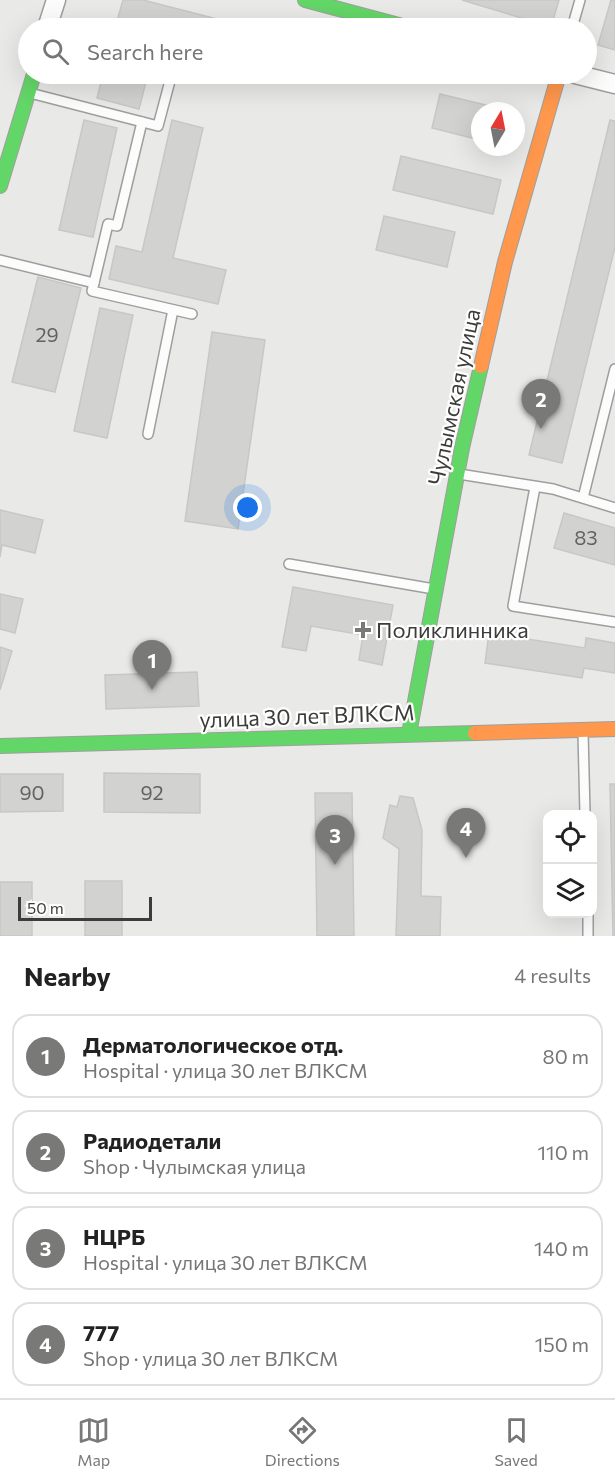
<!DOCTYPE html>
<html lang="en">
<head>
<meta charset="utf-8">
<style>
	:root { --surface:#fff; --page:#f2f2f2; --text:#222; --muted:#767676; --line:#e0e0e0; --accent:#797978 }
	body { margin:0; font-family:Commissioner,sans-serif; background:var(--page); color:var(--text) }
	.controls { position:absolute; right:18px; bottom:18px; display:grid; overflow:hidden; border-radius:12px; box-shadow:0 6px 24px #0002 }
	.controls button { width:54px; height:54px; display:grid; place-items:center; padding:0; border:0; border-bottom:2px solid var(--line); background:var(--surface); color:var(--text); font:30px sans-serif }
	.compass { position:absolute; left:471px; top:102px; width:54px; height:54px; border-radius:50%; background:var(--surface); box-shadow:0 6px 24px #0002; rotate:10deg }
	.scale { position:absolute; left:18px; bottom:15px; width:134px; box-sizing:border-box; padding-left:6px; border:3px solid #3c3c3b; border-top:0; font-size:16px; line-height:21px; white-space:nowrap; color:#3c3c3b; -webkit-text-stroke:4px #fff; paint-order:stroke }
	.you { position:absolute; left:248px; top:508px; width:21px; height:21px; margin:-15px; border:4px solid #fff; border-radius:50%; background:#1a73e8; box-shadow:0 0 0 9px #1a73e833 }
	.badge { display:grid; place-items:center; width:39px; height:39px; border-radius:50%; background:var(--accent); color:#fff; font-size:20px; font-weight:700 }
	.pin { position:absolute; translate:-50% -50px; filter:drop-shadow(0 2px 3px #0008) }
	.pin::after { content:''; position:absolute; top:32px; width:21px; height:18px; background:inherit; clip-path:polygon(0 0,100% 0,50% 100%) }
	.list { margin:0; padding:0; list-style:none }
	h2 { display:flex; justify-content:space-between; align-items:center; height:78px; margin:0; padding:0 24px; font-size:26px }
	h2 small { font-size:20px; font-weight:400; color:var(--muted) }
	.list li { display:grid; grid-template-columns:39px 1fr auto; gap:18px; align-items:center; box-sizing:border-box; height:84px; margin:0 12px 12px; padding:0 12px; border:2px solid var(--line); border-radius:18px }
	.list b { display:block; font-size:22px; white-space:nowrap }
	.list p { margin:0; font-size:20px; white-space:nowrap; color:var(--muted) }
	.list em { font-size:20px; font-style:normal; color:var(--muted) }
	.icon { flex:none; width:33px; height:33px; fill:none; stroke:currentColor; stroke-width:2; stroke-linecap:round; stroke-linejoin:round }
	.map { position:relative; flex:none; width:615px; height:936px; overflow:hidden }
	.search { position:absolute; background:var(--surface); box-shadow:0 6px 24px #0002; left:18px; right:18px; top:18px; height:66px; display:flex; align-items:center; gap:15px; box-sizing:border-box; padding:0 21px; border-radius:33px; color:var(--muted); font-size:22px }
	.sheet { height:462px; background:var(--surface) }
	nav { display:flex; justify-content:space-around; align-items:center; box-sizing:border-box; height:84px; border-top:2px solid var(--line); background:var(--surface); font-size:16px; color:var(--muted) }
	nav a { display:grid; justify-items:center; gap:3px }
	nav .on { color:var(--accent) }
	.map>svg:first-child { display:block }
	.building { fill:#d2d3d1; stroke:#c7c8c6; stroke-width:1.5 }
	.lines { fill:none; stroke-linecap:round; stroke-linejoin:round }
	.lane-casing { stroke:#9e9f9d; stroke-width:12 }
	.street-casing { stroke:#9e9f9d; stroke-width:21 }
	.fast-casing { stroke:#9e9f9d; stroke-width:16 }
	.slow-casing { stroke:#9e9f9d; stroke-width:16 }
	.lane { stroke:#fcfcfc; stroke-width:9 }
	.street { stroke:#fcfcfc; stroke-width:18 }
	.fast { stroke:#63d668; stroke-width:14 }
	.slow { stroke:#ff974d; stroke-width:14 }
	.poi-dot { fill:#797978; stroke:#fff; stroke-width:2 }
	.labels { text-anchor:middle; stroke-width:4.5; stroke-linejoin:round; paint-order:stroke }
	.number-label { font-size:20px; fill:#626261 }
	.street-label { font-size:22px; fill:#3c3c3b; stroke:#fff }
	.poi-label { font-size:22px; fill:#3c3c3b; stroke:#fff; text-anchor:start }
</style>
</head>
<body>
<div class="map">
<svg width="615" height="936" viewBox="0 0 615 936">
	<rect width="100%" height="100%" fill="#e9eae8"/>
	<g class="building">
		<polygon points="123,0 143,0 252,28 115,28"/>
		<polygon points="462,0 559,0 551,27"/>
		<polygon points="611,0 615,0 615,50 598,45"/>
		<polygon points="103,74 148,74 139,109 97,98"/>
		<polygon points="440,94 511,111 480,111 480,140 432,128"/>
		<polygon points="84,120 117,128 93,237 59,230"/>
		<polygon points="172,120 203,128 173,258 226,270 218,304 109,279 116,246 142,252"/>
		<polygon points="610,120 615,121 615,247 562,463 529,455"/>
		<polygon points="401,156 501,180 493,214 393,190"/>
		<polygon points="384,216 455,232 447,267 376,250"/>
		<polygon points="38,277 81,288 55,392 12,382"/>
		<polygon points="100,308 133,315 107,438 74,431"/>
		<polygon points="212,332 265,340 238,529 185,521"/>
		<polygon points="0,510 43,520 35,553 2,545 0,557"/>
		<polygon points="564,513 615,528 615,565 554,548"/>
		<polygon points="293,587 393,605 382,665 359,660 363,635 311,626 306,651 282,647"/>
		<polygon points="0,594 23,599 15,633 0,629"/>
		<polygon points="489,633 585,648 586,638 615,643 615,673 584,668 582,678 485,663"/>
		<polygon points="0,647 12,651 0,690"/>
		<polygon points="197,672 199,706 106,709 105,675"/>
		<polygon points="104,773 200,774 200,813 104,812"/>
		<polygon points="0,774 63,774 63,811 0,812"/>
		<polygon points="610,784 615,784 615,936 613,936"/>
		<polygon points="315,793 352,793 354,936 317,936"/>
		<polygon points="400,796 413,798 422,830 421,896 441,897 440,936 396,936 399,849 383,838 390,805 397,807"/>
		<rect x="85" y="881" width="37" height="55"/>
		<rect x="0" y="882" width="32" height="54"/>
	</g>
	<g class="lines">
		<defs>
			<g id="lane">
				<polyline points="572,28 580,0"/>
				<polyline points="30,93 158,126 171,77"/>
				<polyline points="0,260 94,283 108,224 117,226 142,122"/>
				<polyline points="94,283 92,291 192,314"/>
				<polyline points="148,434 173,310"/>
				<polyline points="459,474 553,489 615,508"/>
				<polyline points="535,487 513,606 615,622"/>
				<polyline points="583,498 615,369"/>
				<polyline points="289,564 434,589"/>
				<polyline points="583,732 585,814"/>
				<polyline points="588,914 588,936"/>
			</g>
			<g id="street">
				<polyline points="47,28 56,0"/>
				<polyline points="575,74 615,84"/>
			</g>
			<g id="fast">
				<polyline points="305,0 410,28"/>
				<polyline points="0,186 34,74"/>
				<polyline points="409,734 462,448 481,366"/>
				<polyline points="0,746 475,733"/>
			</g>
			<g id="slow">
				<polyline points="481,366 505,262 559,74"/>
				<polyline points="475,733 615,729"/>
			</g>
		</defs>
		<use href="#lane" class="lane-casing"/>
		<use href="#street" class="street-casing"/>
		<use href="#fast" class="fast-casing"/>
		<use href="#slow" class="slow-casing"/>
		<use href="#lane" class="lane"/>
		<use href="#street" class="street"/>
		<use href="#fast" class="fast"/>
		<use href="#slow" class="slow"/>
	</g>
	<path class="poi-dot" d="M360 621h6v6h6v6h-6v6h-6v-6h-6v-6h6z"/>
	<g class="labels">
		<g class="number-label">
			<text x="47" y="342">29</text>
			<text x="586" y="545">83</text>
			<text x="32" y="800">90</text>
			<text x="152" y="800">92</text>
		</g>
		<g class="street-label">
			<text transform="translate(454 397) rotate(-78)" y="8">Чулымская улица</text>
			<text transform="translate(307 716) rotate(-2)" y="8">улица 30 лет ВЛКСМ</text>
		</g>
		<g class="poi-label">
			<text x="376" y="638">Поликлинника</text>
		</g>
	</g>
</svg>
<div class="controls">
<button><svg class="icon" aria-label="locate" viewBox="0 0 24 24"><circle cx="12" cy="12" r="6"/><path d="M12 2v4M12 18v4M2 12h4M18 12h4"/></svg></button>
<button><svg class="icon" aria-label="layers" viewBox="0 0 24 24"><path d="M12 4l9 5-9 5-9-5zM3 14l9 5 9-5"/></svg></button>
</div>
<svg class="compass" viewBox="-18 -18 36 36"><path d="M0-13l5 13h-10z" fill="#e53935"/><path d="M0 13l5-13h-10z" fill="#767676"/></svg>
<div class="scale">50 m</div>
<div class="you"></div>
<div class="pin badge" style="left:152px;top:690px">1</div>
<div class="pin badge" style="left:541px;top:429px">2</div>
<div class="pin badge" style="left:335px;top:865px">3</div>
<div class="pin badge" style="left:466px;top:858px">4</div>
<div class="search"><svg class="icon" aria-label="search" viewBox="0 0 24 24"><circle cx="10" cy="10" r="6"/><path d="M15 15l6 6"/></svg>Search here</div>
</div>
<section class="sheet">
<h2>Nearby<small>4 results</small></h2>
<ul class="list">
<li><span class="badge">1</span><div><b>Дерматологическое отд.</b><p>Hospital · улица 30 лет ВЛКСМ</p></div><em>80 m</em></li>
<li><span class="badge">2</span><div><b>Радиодетали</b><p>Shop · Чулымская улица</p></div><em>110 m</em></li>
<li><span class="badge">3</span><div><b>НЦРБ</b><p>Hospital · улица 30 лет ВЛКСМ</p></div><em>140 m</em></li>
<li><span class="badge">4</span><div><b>777</b><p>Shop · улица 30 лет ВЛКСМ</p></div><em>150 m</em></li>
</ul>
</section>
<nav>
<a class="on"><svg class="icon" aria-label="map" viewBox="0 0 24 24"><path d="M3 6l6-2 6 2 6-2v14l-6 2-6-2-6 2zM9 4v14M15 6v14"/></svg>Map</a>
<a><svg class="icon" aria-label="directions" viewBox="0 0 24 24"><path d="M12 3l9 9-9 9-9-9zM9 14v-3h6M13 9l2 2-2 2"/></svg>Directions</a>
<a><svg class="icon" aria-label="saved" viewBox="0 0 24 24"><path d="M7 4h10v16l-5-4-5 4z"/></svg>Saved</a>
</nav>
</body>
</html>
